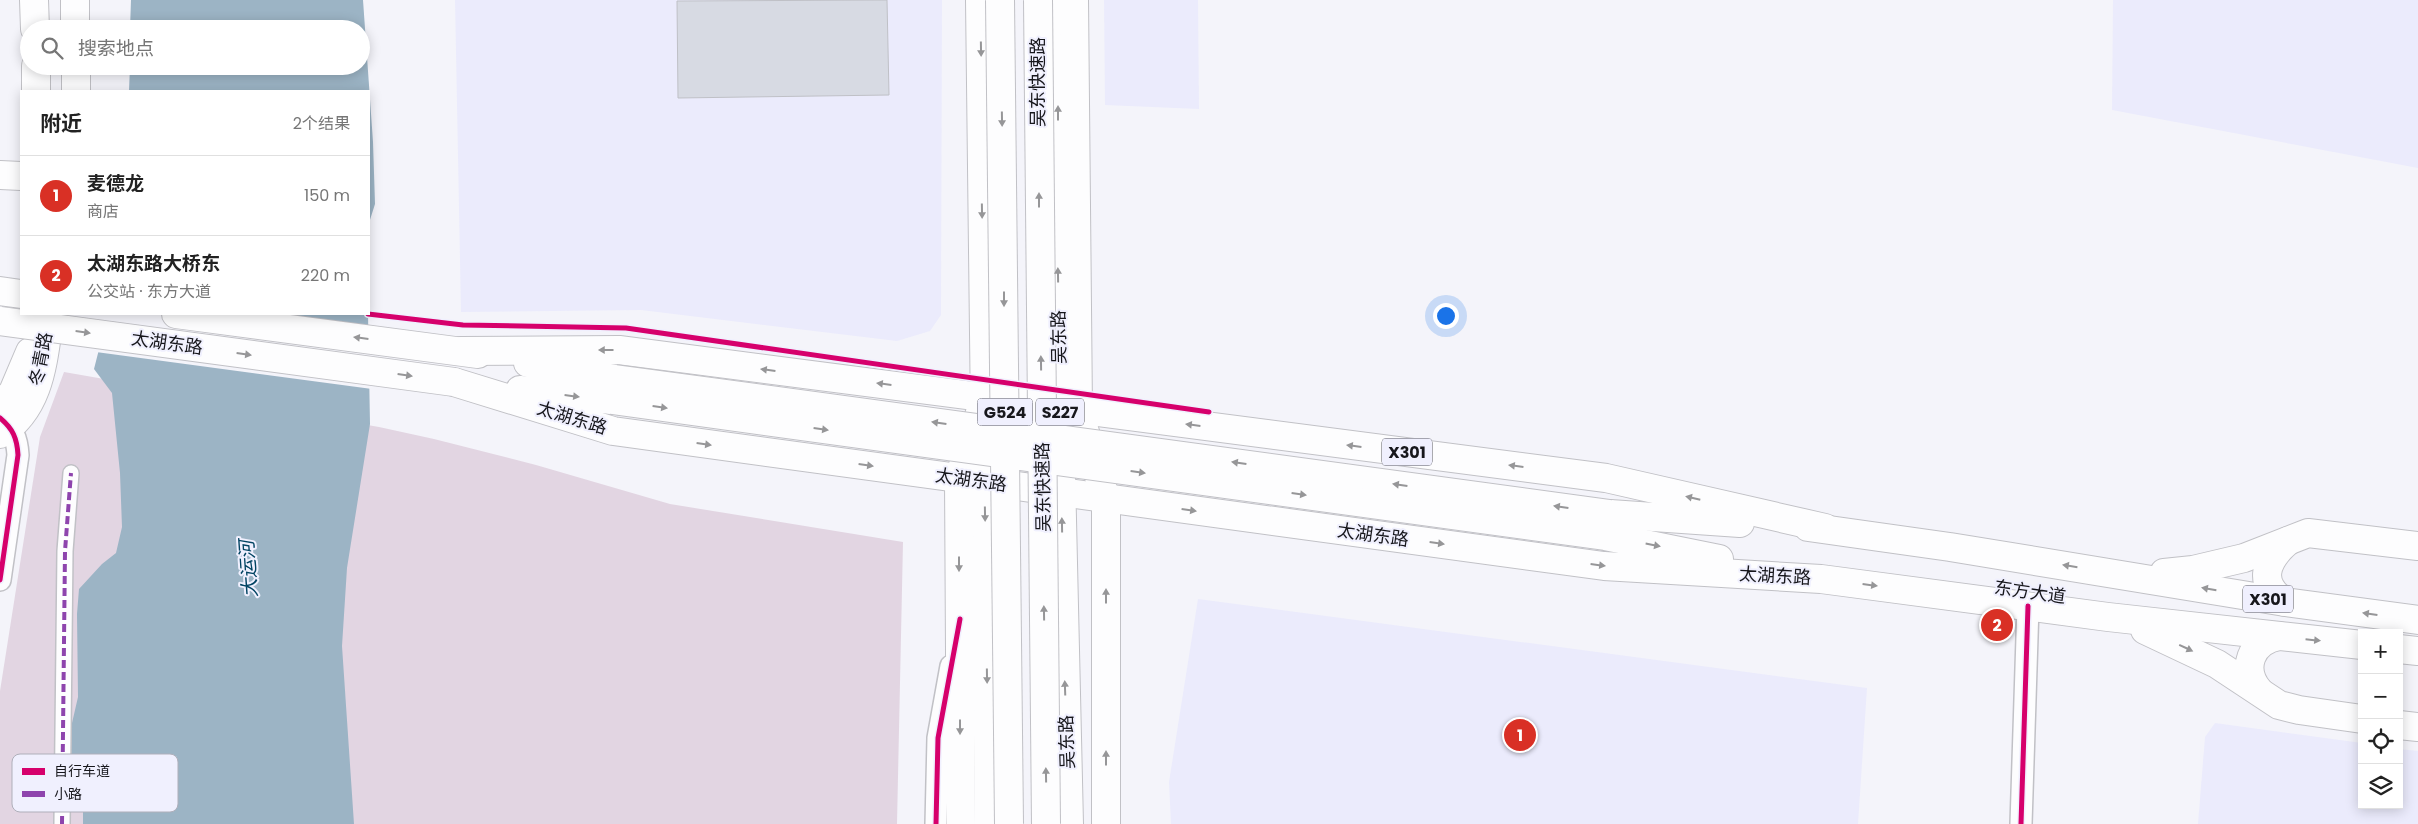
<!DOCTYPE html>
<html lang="zh">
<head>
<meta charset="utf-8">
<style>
	:root { --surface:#fff; --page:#f2f2f2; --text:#222; --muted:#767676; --line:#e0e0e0; --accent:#d93025 }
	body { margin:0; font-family:Poppins,"Noto Sans SC",sans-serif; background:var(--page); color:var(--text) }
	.controls { position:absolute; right:15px; bottom:15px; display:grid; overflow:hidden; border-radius:0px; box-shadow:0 2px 12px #0003 }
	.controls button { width:45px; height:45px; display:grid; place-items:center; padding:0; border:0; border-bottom:1px solid var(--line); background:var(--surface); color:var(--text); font:25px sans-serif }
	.you { position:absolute; left:1445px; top:315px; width:18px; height:18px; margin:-12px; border:4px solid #fff; border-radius:50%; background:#1a73e8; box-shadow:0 0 0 8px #1a73e833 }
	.badge { display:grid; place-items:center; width:32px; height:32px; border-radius:50%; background:var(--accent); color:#fff; font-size:16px; font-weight:700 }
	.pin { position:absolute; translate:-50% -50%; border:2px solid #fff; box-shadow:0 1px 5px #0006 }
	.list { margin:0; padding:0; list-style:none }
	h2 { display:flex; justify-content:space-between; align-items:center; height:65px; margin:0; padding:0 20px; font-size:21px }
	h2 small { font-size:16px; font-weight:400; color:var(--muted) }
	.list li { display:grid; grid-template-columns:32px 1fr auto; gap:15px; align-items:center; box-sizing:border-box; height:80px; padding:0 20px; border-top:1px solid var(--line) }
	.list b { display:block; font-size:19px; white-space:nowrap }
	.list p { margin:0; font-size:16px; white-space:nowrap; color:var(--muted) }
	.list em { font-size:16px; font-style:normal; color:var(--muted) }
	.icon { flex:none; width:28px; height:28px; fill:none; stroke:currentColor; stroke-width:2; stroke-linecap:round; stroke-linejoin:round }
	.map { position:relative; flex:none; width:2418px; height:824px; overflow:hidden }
	.search { position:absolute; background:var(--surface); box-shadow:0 2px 12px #0003; left:20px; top:20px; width:350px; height:55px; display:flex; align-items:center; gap:12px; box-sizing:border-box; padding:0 18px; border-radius:28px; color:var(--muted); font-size:19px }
	.panel { position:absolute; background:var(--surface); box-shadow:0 2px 12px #0003; left:20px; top:90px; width:350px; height:225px; border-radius:0px }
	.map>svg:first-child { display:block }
	.built { fill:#ebebfc }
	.green { fill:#e2d5e2 }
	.water { fill:#9cb4c5 }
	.pier { fill:#f4f4fa }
	.building { fill:#d7dae3; stroke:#bfc0c6 }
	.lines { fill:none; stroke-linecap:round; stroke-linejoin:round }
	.pedestrian-casing { stroke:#c1c1c6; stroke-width:18 }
	.minor-casing { stroke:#c1c1c6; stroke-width:24 }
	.secondary-casing { stroke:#c1c1c6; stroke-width:30 }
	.primary-casing { stroke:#c1c1c6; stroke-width:30 }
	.trunk-casing { stroke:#c1c1c6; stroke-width:30 }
	.pedestrian { stroke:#fdfdfe; stroke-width:15 }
	.minor { stroke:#fdfdfe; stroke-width:21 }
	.secondary { stroke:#fdfdfe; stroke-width:28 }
	.primary { stroke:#fdfdfe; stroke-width:28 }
	.trunk { stroke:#fdfdfe; stroke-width:28 }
	.primary-bridge-casing { stroke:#c1c1c6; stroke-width:30; stroke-linecap:butt }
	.trunk-bridge-casing { stroke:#c1c1c6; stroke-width:30; stroke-linecap:butt }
	.primary-bridge { stroke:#fdfdfe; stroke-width:28 }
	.trunk-bridge { stroke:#fdfdfe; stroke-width:28 }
	.quiet { stroke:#8e44ad; stroke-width:4; stroke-dasharray:8 4; stroke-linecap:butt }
	.cycleway-casing { stroke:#f0f0fe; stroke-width:8 }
	.cycleway { stroke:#d6006c; stroke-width:5 }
	.oneway { fill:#969698 }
	.labels { text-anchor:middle; stroke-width:4; stroke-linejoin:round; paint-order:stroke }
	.shield { fill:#f0f0fe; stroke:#585860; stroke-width:1 }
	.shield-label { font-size:16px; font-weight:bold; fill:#17171c }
	.street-label { font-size:18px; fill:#17171c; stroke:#f0f0fe }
	.water-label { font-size:19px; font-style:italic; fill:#004362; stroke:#f0f0fe }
	.key { fill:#f0f0fe; stroke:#afafba; stroke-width:1 }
	.key-label { font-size:14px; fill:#17171c }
</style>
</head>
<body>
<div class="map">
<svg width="2418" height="824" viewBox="0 0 2418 824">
	<rect width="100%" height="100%" fill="#f4f4fa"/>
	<g class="built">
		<polygon points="455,0 942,0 941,315 930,331 897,341 641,310 461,312"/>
		<polygon points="1104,0 1198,0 1199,109 1105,105"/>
		<polygon points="2113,0 2418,0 2418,168 2112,110"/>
		<polygon points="1198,599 1867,688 1858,824 1171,824 1169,782"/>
		<polygon points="2215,723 2362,743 2362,805 2399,805 2399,749 2418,751 2418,824 2198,824 2205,737"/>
	</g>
	<polygon class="green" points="64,372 379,427 434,439 536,465 670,504 903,542 897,824 0,824 0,691 40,437"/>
	<g class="water">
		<polygon points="131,0 363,0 373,142 375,204 369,223 369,91 129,91 130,66 361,66 361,29 130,29"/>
		<polygon points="108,314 368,314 370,424 347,568 342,646 354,824 83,824 83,768 71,755 72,723 78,697 77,614 79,589 102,564 116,553 122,527 120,473 112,393 94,369"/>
	</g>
	<polygon class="pier" points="105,314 256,314 371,329 372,389 96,352"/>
	<polygon class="building" points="887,0 889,95 678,98 677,1"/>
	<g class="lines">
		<defs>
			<polyline id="pedestrian" points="62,824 65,551 71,473"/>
			<g id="minor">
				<path d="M0,580L18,455C17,438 13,429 0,418"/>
				<polyline points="936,824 938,738 951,666"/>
				<polyline points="2021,824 2028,606"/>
			</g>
			<g id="secondary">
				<polyline points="34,0 35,29"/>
				<polyline points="75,0 75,29"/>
				<polyline points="36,66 36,91"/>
				<polyline points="76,66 76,91"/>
				<polyline points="0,175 21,176"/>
				<polyline points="0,407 13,392 30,352"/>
				<path d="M0,434C42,407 43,358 50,314"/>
			</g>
			<g id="primary">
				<polyline points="980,0 985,416"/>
				<polyline points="1057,0 1060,425"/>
				<polyline points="0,291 21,294"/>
				<polyline points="176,314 478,354"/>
				<polyline points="461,351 619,350 1606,478 1825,528"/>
				<polyline points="528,363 615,379"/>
				<polyline points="454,382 613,431 1604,566 1821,579 2108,617 2362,645"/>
				<polyline points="520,390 612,400"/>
				<polyline points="985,464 989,824"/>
				<polyline points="1061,476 1069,824"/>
				<polyline points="1610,514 1740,523"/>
				<polyline points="1808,527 1950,547 2285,602 2418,620"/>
				<polyline points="1605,536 1719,559"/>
				<polyline points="2164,573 2193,570 2244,558 2308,533 2418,546"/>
				<path d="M2285,602C2256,583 2266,560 2288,541"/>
				<polyline points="2145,630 2217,664 2279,705 2299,710 2362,719"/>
				<polyline points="2399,649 2418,651"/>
				<path d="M2259,691C2240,669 2251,641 2279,636"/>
				<polyline points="2399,725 2418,727"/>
			</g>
			<g id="trunk">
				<polyline points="1074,0 1078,410 1106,499 1106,824"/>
				<polyline points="961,824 959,478 985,397"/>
			</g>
		</defs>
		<use href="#pedestrian" class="pedestrian-casing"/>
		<use href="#minor" class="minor-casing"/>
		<use href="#secondary" class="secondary-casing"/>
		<use href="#primary" class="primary-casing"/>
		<use href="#trunk" class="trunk-casing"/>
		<use href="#pedestrian" class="pedestrian"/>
		<use href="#minor" class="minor"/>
		<use href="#secondary" class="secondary"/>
		<use href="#primary" class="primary"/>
		<use href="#trunk" class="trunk"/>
		<defs>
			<g id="primary-bridge">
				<polyline points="0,321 454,382"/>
				<polyline points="615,379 1610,514"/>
				<polyline points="612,400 1605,536"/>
			</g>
			<g id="trunk-bridge">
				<polyline points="1000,0 1009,824"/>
				<polyline points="1038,0 1046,824"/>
			</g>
		</defs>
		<use href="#primary-bridge" class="primary-bridge-casing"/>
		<use href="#trunk-bridge" class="trunk-bridge-casing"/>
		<use href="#primary-bridge" class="primary-bridge"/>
		<use href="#trunk-bridge" class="trunk-bridge"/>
		<polyline class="quiet" points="62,824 65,551 71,473"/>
		<defs>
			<g id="cycleway">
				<polyline points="368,314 463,325 626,328 1209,412"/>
				<path d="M0,418C13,429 17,438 18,455L0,580"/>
				<polyline points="936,824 938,738 960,619"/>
				<polyline points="2021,824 2028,606"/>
			</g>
		</defs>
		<use href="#cycleway" class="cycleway-casing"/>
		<use href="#cycleway" class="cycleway"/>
	</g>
	<defs><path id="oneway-solid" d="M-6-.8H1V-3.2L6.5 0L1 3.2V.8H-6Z" transform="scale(1.25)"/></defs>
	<g class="oneway">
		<use href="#oneway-solid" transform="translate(981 49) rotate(89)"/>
		<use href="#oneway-solid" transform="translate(1058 113) rotate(-90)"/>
		<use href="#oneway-solid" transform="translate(1002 119) rotate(89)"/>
		<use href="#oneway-solid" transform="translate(1039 200) rotate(-90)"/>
		<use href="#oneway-solid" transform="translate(982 211) rotate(89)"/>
		<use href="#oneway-solid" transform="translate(1058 275) rotate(-91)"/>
		<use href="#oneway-solid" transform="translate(1004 299) rotate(90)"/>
		<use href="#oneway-solid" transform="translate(83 332) rotate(8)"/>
		<use href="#oneway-solid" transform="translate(361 338) rotate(-173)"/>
		<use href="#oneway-solid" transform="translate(606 350) rotate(180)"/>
		<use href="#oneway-solid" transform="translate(244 354) rotate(8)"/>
		<use href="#oneway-solid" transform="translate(1041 363) rotate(-91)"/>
		<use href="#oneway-solid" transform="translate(768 370) rotate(-173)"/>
		<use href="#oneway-solid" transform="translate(405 375) rotate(8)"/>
		<use href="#oneway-solid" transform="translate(884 384) rotate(-173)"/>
		<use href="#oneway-solid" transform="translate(572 396) rotate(7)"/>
		<use href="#oneway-solid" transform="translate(660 407) rotate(8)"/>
		<use href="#oneway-solid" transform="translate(939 423) rotate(-172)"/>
		<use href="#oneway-solid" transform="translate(1193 425) rotate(-173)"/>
		<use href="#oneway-solid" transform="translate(821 429) rotate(8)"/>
		<use href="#oneway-solid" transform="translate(704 444) rotate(8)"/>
		<use href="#oneway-solid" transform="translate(1354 446) rotate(-173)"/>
		<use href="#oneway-solid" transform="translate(1239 463) rotate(-172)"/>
		<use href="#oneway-solid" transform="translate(866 465) rotate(8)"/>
		<use href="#oneway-solid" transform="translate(1516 466) rotate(-173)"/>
		<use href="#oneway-solid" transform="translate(1138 472) rotate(8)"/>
		<use href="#oneway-solid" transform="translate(1400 485) rotate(-172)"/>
		<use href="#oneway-solid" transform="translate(1299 494) rotate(8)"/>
		<use href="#oneway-solid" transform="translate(1693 498) rotate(-167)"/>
		<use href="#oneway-solid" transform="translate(1561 507) rotate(-172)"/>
		<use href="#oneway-solid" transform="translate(1189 510) rotate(8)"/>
		<use href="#oneway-solid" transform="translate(985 514) rotate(89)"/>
		<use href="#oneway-solid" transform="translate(1062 525) rotate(-91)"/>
		<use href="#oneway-solid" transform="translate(1437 543) rotate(8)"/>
		<use href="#oneway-solid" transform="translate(1653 545) rotate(11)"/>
		<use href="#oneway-solid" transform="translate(959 564) rotate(90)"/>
		<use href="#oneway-solid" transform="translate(1598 565) rotate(7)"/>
		<use href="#oneway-solid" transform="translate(2070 566) rotate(-171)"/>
		<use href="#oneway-solid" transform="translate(1870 585) rotate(7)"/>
		<use href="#oneway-solid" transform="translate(2209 589) rotate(-170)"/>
		<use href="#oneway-solid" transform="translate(1106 596) rotate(-90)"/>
		<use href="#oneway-solid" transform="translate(1044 613) rotate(-91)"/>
		<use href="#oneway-solid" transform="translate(2370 614) rotate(-172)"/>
		<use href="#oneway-solid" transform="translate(2313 640) rotate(6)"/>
		<use href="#oneway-solid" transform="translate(2186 648) rotate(25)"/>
		<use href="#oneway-solid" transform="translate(987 676) rotate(89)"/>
		<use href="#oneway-solid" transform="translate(1065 688) rotate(-92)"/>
		<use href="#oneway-solid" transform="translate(960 727) rotate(90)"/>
		<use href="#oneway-solid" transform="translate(1106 758) rotate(-90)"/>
		<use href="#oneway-solid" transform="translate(1046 775) rotate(-91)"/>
	</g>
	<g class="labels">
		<g class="shield">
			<rect x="977.5" y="398.5" width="55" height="27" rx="4"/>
			<rect x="1036" y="398.5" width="48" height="27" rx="4"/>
			<rect x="1382" y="438.5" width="50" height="27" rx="4"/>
			<rect x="2243" y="585.5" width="50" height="27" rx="4"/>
		</g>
		<g class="shield-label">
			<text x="1005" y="418">G524</text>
			<text x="1060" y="418">S227</text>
			<text x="1407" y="458">X301</text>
			<text x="2268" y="605">X301</text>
		</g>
		<g class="street-label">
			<text transform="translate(1038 82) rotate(-90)" y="6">吴东快速路</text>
			<text transform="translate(1059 337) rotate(-91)" y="6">吴东路</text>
			<text transform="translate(167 343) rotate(8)" y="6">太湖东路</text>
			<text transform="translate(41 359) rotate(-79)" y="6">冬青路</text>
			<text transform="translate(572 418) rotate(17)" y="6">太湖东路</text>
			<text transform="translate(971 480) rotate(8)" y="6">太湖东路</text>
			<text transform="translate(1043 487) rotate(-91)" y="6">吴东快速路</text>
			<text transform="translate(1373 535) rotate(8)" y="6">太湖东路</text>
			<text transform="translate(1775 576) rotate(3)" y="6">太湖东路</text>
			<text transform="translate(2030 592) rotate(8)" y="6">东方大道</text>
			<text transform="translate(1067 742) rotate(-92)" y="6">吴东路</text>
		</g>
		<g class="water-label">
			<text transform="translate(248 569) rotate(-94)" y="7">大运河</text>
		</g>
	</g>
	<rect x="12" y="754" width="166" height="58" rx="8" class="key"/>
	<rect x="22" y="768" width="23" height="7" fill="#d6006c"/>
	<rect x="22" y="791" width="23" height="6" fill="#8e44ad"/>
	<g class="key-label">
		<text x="54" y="776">自行车道</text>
		<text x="54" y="799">小路</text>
	</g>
</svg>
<div class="controls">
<button>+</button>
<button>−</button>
<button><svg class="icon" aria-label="locate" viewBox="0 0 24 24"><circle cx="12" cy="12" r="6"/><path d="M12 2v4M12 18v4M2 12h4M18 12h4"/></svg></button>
<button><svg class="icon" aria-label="layers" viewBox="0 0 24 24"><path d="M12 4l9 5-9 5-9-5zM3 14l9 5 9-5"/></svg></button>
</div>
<div class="you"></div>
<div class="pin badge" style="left:1520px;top:735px">1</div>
<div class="pin badge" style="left:1997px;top:625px">2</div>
<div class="search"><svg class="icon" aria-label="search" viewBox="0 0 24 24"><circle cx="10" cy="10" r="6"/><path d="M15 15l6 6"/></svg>搜索地点</div>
<section class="panel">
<h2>附近<small>2个结果</small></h2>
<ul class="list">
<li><span class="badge">1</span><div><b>麦德龙</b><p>商店</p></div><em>150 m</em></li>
<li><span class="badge">2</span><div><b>太湖东路大桥东</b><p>公交站 · 东方大道</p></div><em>220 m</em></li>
</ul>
</section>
</div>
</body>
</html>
